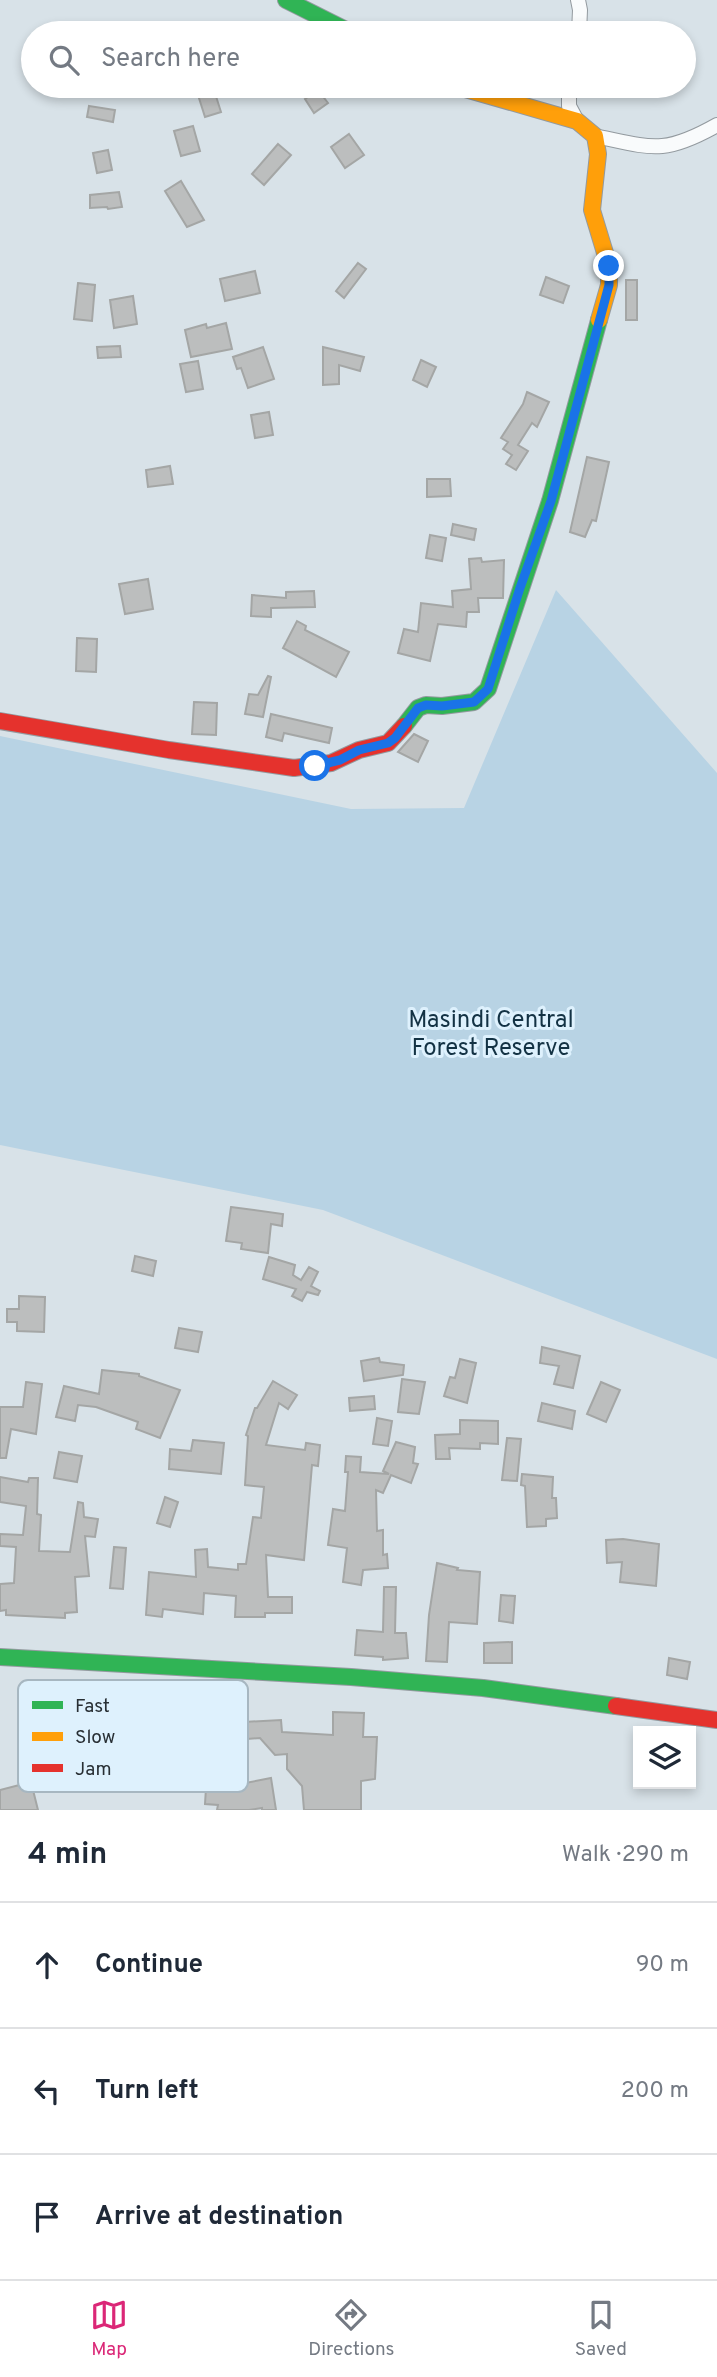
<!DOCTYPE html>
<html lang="en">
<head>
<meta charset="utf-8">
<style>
	:root { --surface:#fff; --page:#f6f6f7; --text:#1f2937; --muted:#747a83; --line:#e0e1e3; --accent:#db2777 }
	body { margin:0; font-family:Overpass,sans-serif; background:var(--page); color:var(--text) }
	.controls { position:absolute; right:21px; bottom:21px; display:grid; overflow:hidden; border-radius:0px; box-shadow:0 4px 10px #0003 }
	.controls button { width:63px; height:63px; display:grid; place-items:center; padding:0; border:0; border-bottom:2px solid var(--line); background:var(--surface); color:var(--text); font:35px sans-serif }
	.stop { position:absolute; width:21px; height:21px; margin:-16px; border:5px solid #1a73e8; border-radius:50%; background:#fff }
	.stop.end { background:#1a73e8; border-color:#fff; box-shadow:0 2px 7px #0008 }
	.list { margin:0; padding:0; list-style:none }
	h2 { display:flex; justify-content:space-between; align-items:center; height:91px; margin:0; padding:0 28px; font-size:30px }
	h2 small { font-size:23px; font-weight:400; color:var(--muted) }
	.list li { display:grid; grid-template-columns:46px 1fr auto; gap:21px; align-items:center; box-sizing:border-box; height:126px; padding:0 28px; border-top:2px solid var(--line) }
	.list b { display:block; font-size:26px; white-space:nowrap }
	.list em { font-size:23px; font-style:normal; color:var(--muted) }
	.icon { flex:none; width:38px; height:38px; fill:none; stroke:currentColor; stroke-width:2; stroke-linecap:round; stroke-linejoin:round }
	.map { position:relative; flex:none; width:717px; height:1810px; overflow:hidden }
	.search { position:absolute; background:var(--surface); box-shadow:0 4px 10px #0003; left:21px; right:21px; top:21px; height:77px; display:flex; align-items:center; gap:18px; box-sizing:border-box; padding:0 24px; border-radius:38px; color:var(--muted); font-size:26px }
	.sheet { height:469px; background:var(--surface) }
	nav { display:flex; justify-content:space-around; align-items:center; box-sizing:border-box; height:98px; border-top:2px solid var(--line); background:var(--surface); font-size:19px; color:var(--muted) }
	nav a { display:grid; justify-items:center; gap:4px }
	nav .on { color:var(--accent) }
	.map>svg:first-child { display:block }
	.green { fill:#b8d3e4 }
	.building { fill:#bcbebe; stroke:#a4a6a5; stroke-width:2 }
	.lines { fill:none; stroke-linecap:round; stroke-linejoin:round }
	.street-casing { stroke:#939a9f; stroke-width:16 }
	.fast-casing { stroke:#939a9f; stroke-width:18 }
	.slow-casing { stroke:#939a9f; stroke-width:18 }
	.jam-casing { stroke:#939a9f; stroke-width:18 }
	.street { stroke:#f9fbfc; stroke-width:14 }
	.fast { stroke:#30b455; stroke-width:16 }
	.slow { stroke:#ff9f0a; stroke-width:16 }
	.jam { stroke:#e5322d; stroke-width:16 }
	.route { stroke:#1a73e8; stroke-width:9 }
	.labels { text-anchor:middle; stroke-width:6; stroke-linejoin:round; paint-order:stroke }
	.park-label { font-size:24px; fill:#133244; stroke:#def1fd }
	.key { fill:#def1fd; stroke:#a7b7c1; stroke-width:2 }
	.key-label { font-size:19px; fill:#282f34 }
</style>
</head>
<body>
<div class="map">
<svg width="717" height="1810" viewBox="0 0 717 1810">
	<rect width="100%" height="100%" fill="#d8e2e8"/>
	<polygon class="green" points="556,590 717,773 717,1359 323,1210 0,1145 0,736 351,809 464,808"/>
	<g class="building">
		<polygon points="214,90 221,112 205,117 198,95"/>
		<polygon points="318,90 328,103 314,113 305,99"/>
		<polygon points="89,106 115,110 113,122 87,117"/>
		<polygon points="193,126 200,151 181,156 174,131"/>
		<polygon points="349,134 364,155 345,168 331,147"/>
		<polygon points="278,144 291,155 264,185 252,174"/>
		<polygon points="108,150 112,170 97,173 93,153"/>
		<polygon points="181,181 204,220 187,227 165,191"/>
		<polygon points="119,192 122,207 108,209 107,207 90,208 90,195"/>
		<polygon points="358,263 366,269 344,298 336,291"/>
		<polygon points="255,271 260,293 225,301 220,279"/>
		<polygon points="546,277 569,286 563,303 540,295"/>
		<rect x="626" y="280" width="11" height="40"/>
		<polygon points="78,283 95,285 92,321 74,319"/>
		<polygon points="133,296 137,324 114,328 110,300"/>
		<polygon points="226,323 232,349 191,357 185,330 206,324 207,328"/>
		<polygon points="120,346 121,357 98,358 97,347"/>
		<polygon points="263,347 274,379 248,388 241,368 237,369 233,357"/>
		<polygon points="323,347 364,357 360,371 339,365 339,384 323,385"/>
		<polygon points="421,360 436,367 427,387 413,380"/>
		<polygon points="198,361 203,389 186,392 180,364"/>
		<polygon points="527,392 549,402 537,427 532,423 518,445 528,451 516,470 506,464 512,455 503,449 508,442 501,438 523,404"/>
		<polygon points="269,412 273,435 255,438 251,415"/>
		<polygon points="587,457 609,462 596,521 592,520 585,537 570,532"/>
		<polygon points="170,466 173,484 148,487 146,470"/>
		<polygon points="427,479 450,479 451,496 427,497"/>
		<polygon points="453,524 476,529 474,540 451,535"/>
		<polygon points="430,535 446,538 442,561 426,558"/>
		<polygon points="481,558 482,562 504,560 503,598 478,598 479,612 467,612 466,627 438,624 430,661 398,653 404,629 418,632 421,603 453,607 452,591 471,589 469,559"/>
		<polygon points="148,579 153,609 125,614 119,584"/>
		<polygon points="314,591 315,607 271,608 271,617 251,616 252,595 286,598 286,592"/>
		<polygon points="297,621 306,626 305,630 349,652 336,677 283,648"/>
		<polygon points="77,638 97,639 96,672 76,671"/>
		<polygon points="268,676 271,677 263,717 245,714 249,694 258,695"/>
		<polygon points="194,702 217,703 216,735 192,734"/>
		<polygon points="271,714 332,728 329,743 284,733 282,741 266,737"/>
		<polygon points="414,734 428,741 418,762 398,752"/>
		<polygon points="231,1207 283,1214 282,1226 271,1224 268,1253 241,1249 242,1243 226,1241"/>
		<polygon points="135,1256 156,1261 153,1276 132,1271"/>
		<polygon points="269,1257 295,1265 293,1275 301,1280 309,1267 318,1272 311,1286 320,1291 318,1295 307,1292 302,1301 292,1296 296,1289 263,1279"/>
		<polygon points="19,1296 45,1297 44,1332 17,1331 17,1322 7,1322 7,1309 19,1309"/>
		<polygon points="179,1328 202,1332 198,1352 175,1348"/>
		<polygon points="542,1347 580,1356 573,1388 554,1384 559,1366 540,1363"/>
		<polygon points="379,1358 380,1362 404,1365 403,1375 364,1381 361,1361"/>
		<polygon points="460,1359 476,1363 467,1403 444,1396 450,1377 455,1378"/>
		<polygon points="102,1370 139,1374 139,1376 180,1390 160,1438 136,1429 138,1422 96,1407 78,1405 75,1421 56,1417 64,1386 99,1394"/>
		<polygon points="402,1379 425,1382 419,1414 398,1412"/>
		<polygon points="273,1381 297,1395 288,1409 279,1403 266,1445 305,1450 306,1443 320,1445 318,1466 312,1465 304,1560 266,1555 268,1597 292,1597 292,1613 265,1613 265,1617 235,1617 236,1596 204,1593 203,1614 163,1609 162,1617 146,1615 149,1572 196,1577 195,1550 207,1549 208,1567 238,1570 238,1564 246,1564 253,1517 261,1518 264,1487 245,1485 248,1436 246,1435 255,1408 257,1408"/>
		<polygon points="26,1382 42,1384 36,1434 11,1429 6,1458 0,1458 0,1407 23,1407"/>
		<polygon points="601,1382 620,1390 606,1422 587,1414"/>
		<polygon points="374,1396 375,1409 350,1411 349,1398"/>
		<polygon points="542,1403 575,1411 572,1429 538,1421"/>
		<polygon points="377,1418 392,1421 388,1446 373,1444"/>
		<polygon points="460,1420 498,1421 498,1444 480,1443 480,1449 449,1448 450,1459 436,1459 435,1435 460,1434"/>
		<polygon points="507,1438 521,1439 517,1481 502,1480"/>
		<polygon points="193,1440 224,1443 221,1474 169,1469 170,1449 191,1451"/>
		<polygon points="396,1442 415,1447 413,1463 418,1464 411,1483 391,1475 383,1493 376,1490 377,1531 383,1530 383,1555 387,1554 388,1568 363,1570 361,1585 343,1582 347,1548 328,1545 333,1509 345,1511 348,1472 345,1472 346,1456 361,1457 360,1472 389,1474 383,1471"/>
		<polygon points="59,1452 82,1456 77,1482 54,1478"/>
		<polygon points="522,1474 553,1477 552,1498 556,1498 557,1518 546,1519 546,1526 527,1527 525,1486 521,1485"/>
		<polygon points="0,1477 28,1482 29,1478 38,1478 37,1514 41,1515 39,1551 70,1552 78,1502 83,1503 84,1517 98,1519 95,1537 85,1536 89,1576 75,1577 77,1612 65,1613 65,1618 6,1615 6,1610 0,1611 0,1584 14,1583 16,1547 0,1546 0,1534 23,1535 26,1506 0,1502"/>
		<polygon points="165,1497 178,1502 170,1527 157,1523"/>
		<polygon points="623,1539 659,1544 656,1586 620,1582 622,1562 607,1563 606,1540"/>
		<polygon points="114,1547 126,1548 123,1589 110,1588"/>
		<polygon points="437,1563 458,1568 457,1570 480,1572 477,1624 449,1622 447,1662 426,1661 429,1615"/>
		<polygon points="384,1587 396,1587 395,1633 406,1633 408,1658 383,1660 383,1657 355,1655 357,1630 383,1632"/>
		<polygon points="501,1595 515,1596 513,1623 499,1621"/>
		<polygon points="512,1642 512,1663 484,1663 484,1643"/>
		<polygon points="669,1658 690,1662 687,1679 667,1675"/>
		<polygon points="333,1712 364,1713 363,1737 377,1737 375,1779 361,1781 361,1810 304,1810 302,1786 287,1769 287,1754 275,1755 260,1738 210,1742 207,1720 244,1717 244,1722 281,1720 282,1732 333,1735"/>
		<polygon points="271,1778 276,1810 262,1810 262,1808 249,1810 217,1810 218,1805 205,1804 206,1788 241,1789 240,1784"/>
		<polygon points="31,1782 38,1810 0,1810 0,1790"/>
	</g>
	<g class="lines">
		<defs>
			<g id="street">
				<polyline points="578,0 580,10 579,33"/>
				<polyline points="569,86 569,106 577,121"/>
				<path d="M595,136C652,148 664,155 717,125"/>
			</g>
			<g id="fast">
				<polyline points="286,0 352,33"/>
				<polyline points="404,726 418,708 426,705 442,706 474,702 488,689 550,501 599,320"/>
				<polyline points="0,1657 351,1677 483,1688 616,1706"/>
			</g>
			<polyline id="slow" points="455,86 577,121 595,136 598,154 592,210 609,266 609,285 599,320"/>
			<g id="jam">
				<polyline points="0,721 169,750 294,768 331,763 359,750 388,743 404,726"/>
				<polyline points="616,1706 717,1720"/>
			</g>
		</defs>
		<use href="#street" class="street-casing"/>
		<use href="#fast" class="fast-casing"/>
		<use href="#slow" class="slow-casing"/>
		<use href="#jam" class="jam-casing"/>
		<use href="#street" class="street"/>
		<use href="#fast" class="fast"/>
		<use href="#slow" class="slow"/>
		<use href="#jam" class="jam"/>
	</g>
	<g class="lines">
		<polyline class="route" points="315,766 340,760 359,750 388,743 395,738 418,708 426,705 442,706 474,702 488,689 520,588 551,501 609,285 609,266"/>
	</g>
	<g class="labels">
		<g class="park-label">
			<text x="491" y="1027">Masindi Central<tspan x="491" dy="28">Forest Reserve</tspan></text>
		</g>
	</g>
	<rect x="18" y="1680" width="230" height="112" rx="10" class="key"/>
	<rect x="32" y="1701" width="31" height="8" fill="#30b455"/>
	<rect x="32" y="1732" width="31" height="9" fill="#ff9f0a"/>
	<rect x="32" y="1764" width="31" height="8" fill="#e5322d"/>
	<g class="key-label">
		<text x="75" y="1712">Fast</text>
		<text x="75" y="1743">Slow</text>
		<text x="75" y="1775">Jam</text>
	</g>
</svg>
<div class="controls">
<button><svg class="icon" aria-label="layers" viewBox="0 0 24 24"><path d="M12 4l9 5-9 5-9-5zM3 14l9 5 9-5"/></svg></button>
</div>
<div class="stop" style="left:315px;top:766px"></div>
<div class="stop end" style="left:609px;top:266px"></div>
<div class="search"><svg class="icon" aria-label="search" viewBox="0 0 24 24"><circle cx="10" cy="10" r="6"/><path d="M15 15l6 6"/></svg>Search here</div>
</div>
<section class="sheet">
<h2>4 min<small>Walk · 290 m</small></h2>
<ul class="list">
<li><svg class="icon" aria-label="ahead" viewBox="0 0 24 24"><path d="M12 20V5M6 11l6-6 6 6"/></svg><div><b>Continue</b></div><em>90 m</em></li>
<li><svg class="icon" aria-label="left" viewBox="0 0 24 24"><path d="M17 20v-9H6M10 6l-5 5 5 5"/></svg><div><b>Turn left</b></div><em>200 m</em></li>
<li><svg class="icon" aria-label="arrive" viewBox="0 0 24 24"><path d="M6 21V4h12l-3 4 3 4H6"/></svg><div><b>Arrive at destination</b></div></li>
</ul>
</section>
<nav>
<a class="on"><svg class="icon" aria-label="map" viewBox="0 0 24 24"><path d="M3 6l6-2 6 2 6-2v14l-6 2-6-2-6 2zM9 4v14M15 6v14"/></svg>Map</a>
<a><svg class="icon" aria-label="directions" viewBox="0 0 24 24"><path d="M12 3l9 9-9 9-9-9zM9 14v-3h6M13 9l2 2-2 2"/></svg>Directions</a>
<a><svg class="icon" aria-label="saved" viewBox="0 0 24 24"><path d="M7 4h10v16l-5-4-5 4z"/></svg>Saved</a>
</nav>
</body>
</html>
